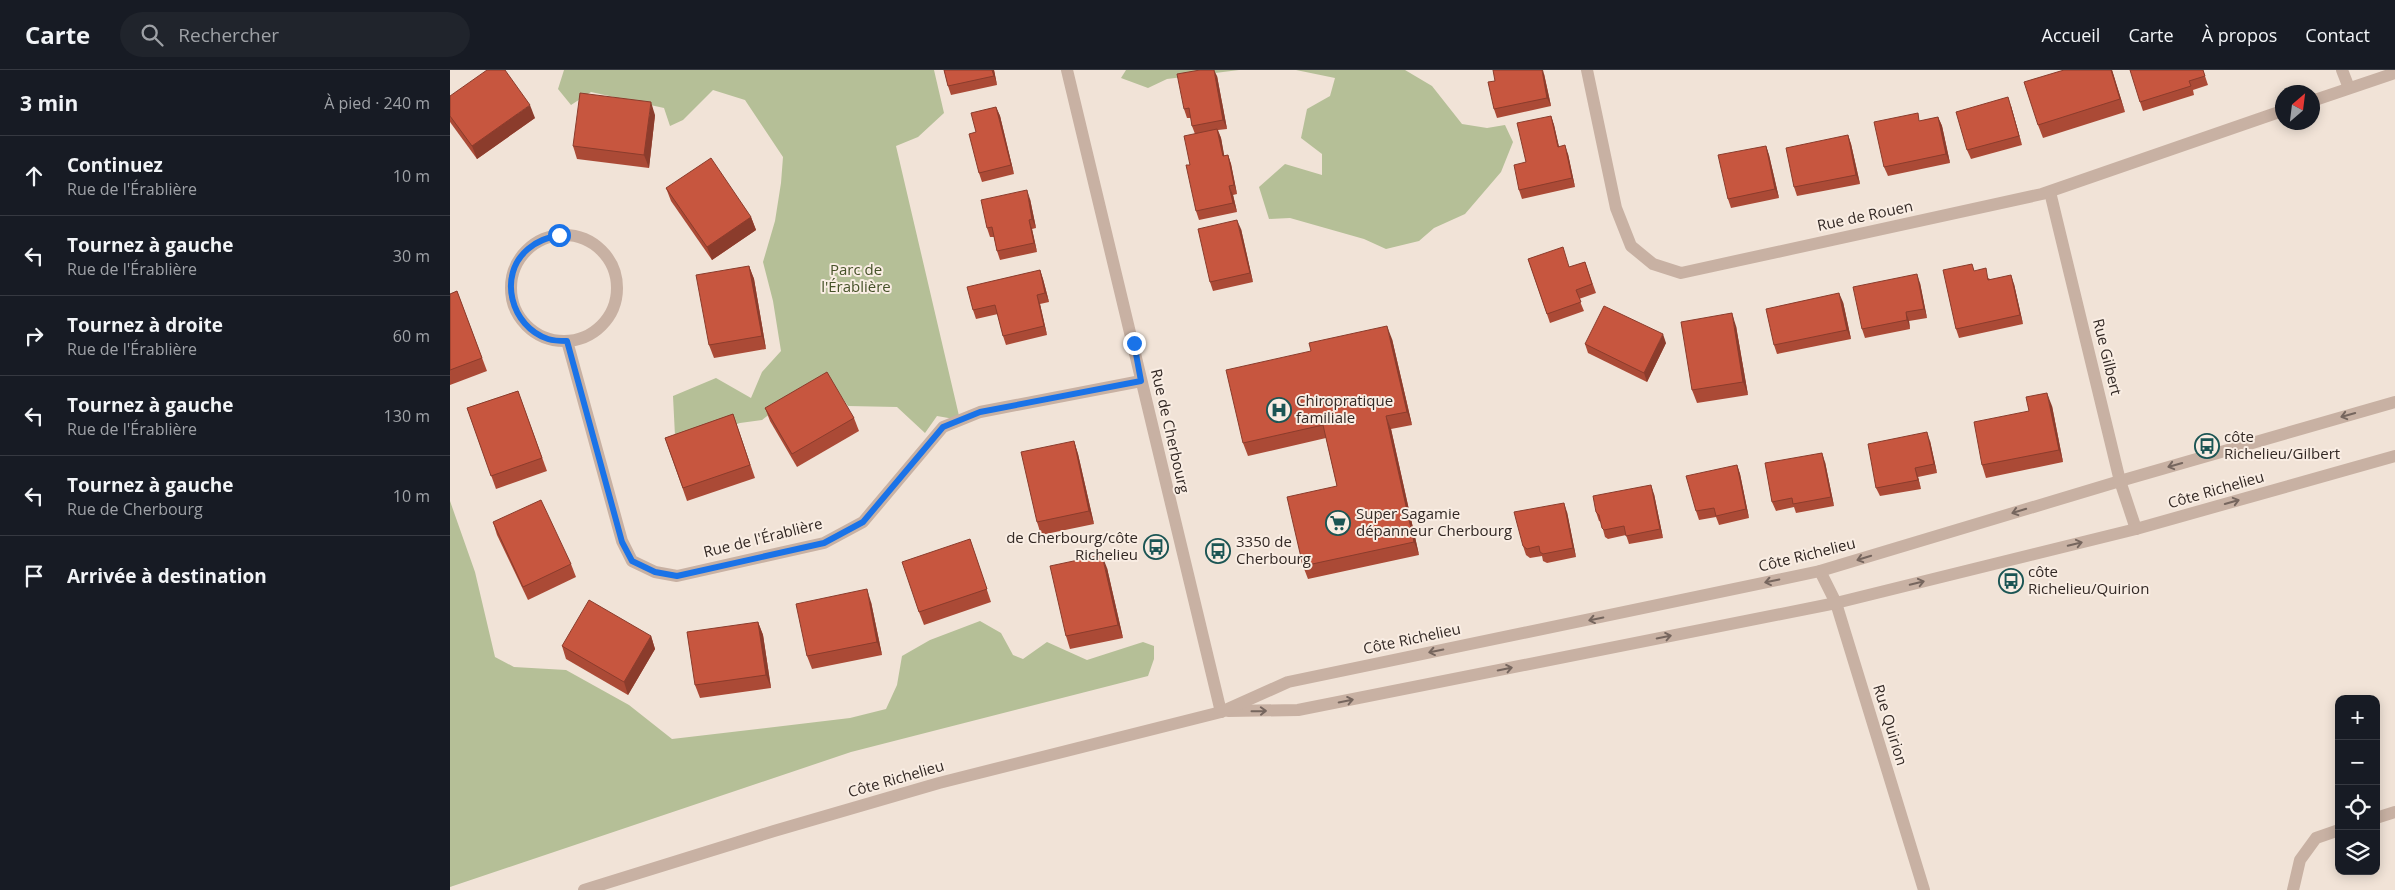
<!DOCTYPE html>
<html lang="fr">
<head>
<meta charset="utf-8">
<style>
	:root { --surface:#171b24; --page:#20242c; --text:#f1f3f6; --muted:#9ea1a6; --line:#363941 }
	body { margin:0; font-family:"Open Sans",sans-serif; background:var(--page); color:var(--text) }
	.controls { position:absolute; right:15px; bottom:15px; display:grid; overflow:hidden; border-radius:10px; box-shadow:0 2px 12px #0003 }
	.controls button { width:45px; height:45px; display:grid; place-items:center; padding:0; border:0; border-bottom:1px solid var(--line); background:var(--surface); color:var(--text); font:25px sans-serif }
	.compass { position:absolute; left:1825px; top:15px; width:45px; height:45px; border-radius:50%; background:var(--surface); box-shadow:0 2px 12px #0003; rotate:28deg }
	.stop { position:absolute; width:15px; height:15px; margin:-11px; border:4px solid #1a73e8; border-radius:50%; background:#fff }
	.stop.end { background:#1a73e8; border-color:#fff; box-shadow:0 1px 5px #0008 }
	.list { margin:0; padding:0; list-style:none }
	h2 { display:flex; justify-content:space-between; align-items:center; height:65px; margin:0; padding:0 20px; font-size:21px }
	h2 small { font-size:16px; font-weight:400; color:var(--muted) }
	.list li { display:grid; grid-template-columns:32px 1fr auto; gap:15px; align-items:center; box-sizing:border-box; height:80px; padding:0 20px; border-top:1px solid var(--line) }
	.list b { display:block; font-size:19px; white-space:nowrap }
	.list p { margin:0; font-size:16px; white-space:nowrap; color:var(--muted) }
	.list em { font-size:16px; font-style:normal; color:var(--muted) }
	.icon { flex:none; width:28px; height:28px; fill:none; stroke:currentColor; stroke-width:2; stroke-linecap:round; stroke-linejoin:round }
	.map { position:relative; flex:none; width:1945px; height:820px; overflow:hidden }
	header { display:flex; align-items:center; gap:30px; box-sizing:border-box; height:70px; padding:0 25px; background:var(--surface); border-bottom:1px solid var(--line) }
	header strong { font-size:24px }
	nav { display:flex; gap:28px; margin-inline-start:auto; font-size:18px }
	.search { width:350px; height:45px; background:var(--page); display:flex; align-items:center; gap:12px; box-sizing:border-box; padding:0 18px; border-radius:28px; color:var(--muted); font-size:19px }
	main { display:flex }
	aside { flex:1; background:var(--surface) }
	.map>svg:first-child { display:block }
	.green { fill:#b5bf97 }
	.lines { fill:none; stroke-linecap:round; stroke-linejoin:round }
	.minor { stroke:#c8b1a3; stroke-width:12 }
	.wall { fill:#ab4a36 }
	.shaded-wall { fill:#8b3c2c }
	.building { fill:#c7563f; stroke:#8b3c2c }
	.oneway { stroke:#76665e }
	.route { stroke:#1a73e8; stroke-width:6 }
	.labels { text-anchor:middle; stroke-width:4; stroke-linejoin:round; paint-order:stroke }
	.street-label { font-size:15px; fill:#332925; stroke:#f9ede3 }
	.park-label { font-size:15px; fill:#465229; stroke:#f9ede3 }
	.poi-label { font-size:15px; fill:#332925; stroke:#f9ede3; text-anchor:start }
</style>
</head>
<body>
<header>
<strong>Carte</strong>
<div class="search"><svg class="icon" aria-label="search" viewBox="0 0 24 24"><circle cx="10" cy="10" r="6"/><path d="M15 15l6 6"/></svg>Rechercher</div>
<nav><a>Accueil</a><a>Carte</a><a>À propos</a><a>Contact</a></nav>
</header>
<main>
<aside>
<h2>3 min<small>À pied · 240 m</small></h2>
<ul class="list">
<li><svg class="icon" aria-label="ahead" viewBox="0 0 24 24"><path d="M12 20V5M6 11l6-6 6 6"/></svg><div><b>Continuez</b><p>Rue de l'Érablière</p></div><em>10 m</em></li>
<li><svg class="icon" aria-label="left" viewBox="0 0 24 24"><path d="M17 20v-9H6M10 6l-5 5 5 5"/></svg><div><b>Tournez à gauche</b><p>Rue de l'Érablière</p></div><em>30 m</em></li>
<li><svg class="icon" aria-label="right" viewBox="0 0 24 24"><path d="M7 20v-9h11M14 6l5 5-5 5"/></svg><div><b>Tournez à droite</b><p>Rue de l'Érablière</p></div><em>60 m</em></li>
<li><svg class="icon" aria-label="left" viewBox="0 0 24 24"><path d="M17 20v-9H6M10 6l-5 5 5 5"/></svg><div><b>Tournez à gauche</b><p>Rue de l'Érablière</p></div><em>130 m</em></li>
<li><svg class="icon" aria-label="left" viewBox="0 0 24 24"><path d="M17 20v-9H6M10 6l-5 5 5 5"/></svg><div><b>Tournez à gauche</b><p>Rue de Cherbourg</p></div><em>10 m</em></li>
<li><svg class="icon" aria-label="arrive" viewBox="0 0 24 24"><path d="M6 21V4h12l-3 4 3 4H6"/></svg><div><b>Arrivée à destination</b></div></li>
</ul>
</aside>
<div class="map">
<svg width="1945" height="820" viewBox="0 0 1945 820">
	<rect width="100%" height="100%" fill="#f1e3d7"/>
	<g class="green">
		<polygon points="114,0 484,0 494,43 468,67 446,76 510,350 487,346 475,363 447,337 398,336 380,310 343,326 312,350 290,353 251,365 225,366 223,326 266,308 301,328 312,302 331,281 323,231 313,192 325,151 331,113 333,87 295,30 263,20 233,50 220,56 214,38 141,22 121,35 108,19"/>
		<polygon points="676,0 789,0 717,9 698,18 671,8"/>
		<polygon points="846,0 955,0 982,16 1012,54 1037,58 1055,55 1063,72 1051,102 1015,144 984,158 969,171 936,179 914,169 840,148 819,149 809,117 835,94 872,105 872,84 851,68 857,39 880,26 885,8"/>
		<polygon points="0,431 25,502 45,587 64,597 116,600 179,635 222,669 400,648 436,639 447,615 452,586 480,570 530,551 551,563 563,585 573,589 597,572 637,590 693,572 704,576 704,589 698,606 401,682 0,817"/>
	</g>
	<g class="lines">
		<g class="minor">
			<polyline points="617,0 771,642"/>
			<polyline points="1137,0 1166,138 1181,176 1203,194 1231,203 1592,124 1832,41"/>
			<polyline points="1892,0 1899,18"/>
			<polyline points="1862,31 1945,3"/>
			<polyline points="1600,122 1670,411 1686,459"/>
			<circle cx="114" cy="218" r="53"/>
			<polyline points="117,271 172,471 182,491 205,502 227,506 374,473 413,452 493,357 530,342 691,311"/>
			<polyline points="1370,501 1386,533 1474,820"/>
			<polyline points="778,641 848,640 1386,533 1686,459 1945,386"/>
			<polyline points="1926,748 1945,742"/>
			<polyline points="134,820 324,761 489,713 771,642 838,612 1370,501 1670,411 1945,332"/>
			<polyline points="1843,820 1850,790 1866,768 1889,760"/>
		</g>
	</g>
	<g class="wall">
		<polygon points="494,0 545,0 544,0 547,15 501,25 498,16"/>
		<polygon points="1614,0 1662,0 1675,42 1593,68 1588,55"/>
		<polygon points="1753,0 1758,15 1743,20 1744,25 1693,41 1690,32"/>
		<polygon points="1094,4 1101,36 1047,48 1044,39 1045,11"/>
		<polygon points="767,6 777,59 768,60 771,68 774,86 778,85 781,94 787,124 783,125 787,142 749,150 746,141 740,95 745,64 742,56 741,48 737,48 734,39"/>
		<polygon points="0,26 85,48 27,89 0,52"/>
		<polygon points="1561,36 1572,75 1521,89 1517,80"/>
		<polygon points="546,37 550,46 564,104 532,112 529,103 526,62"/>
		<polygon points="205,45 199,98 127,89 123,76"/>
		<polygon points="1101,46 1104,55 1109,77 1118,84 1125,117 1072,129 1069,120 1076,92"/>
		<polygon points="1488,47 1492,56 1500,93 1438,106 1434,97 1470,51"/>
		<polygon points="1398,65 1401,74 1410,114 1347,126 1344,117"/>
		<polygon points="1316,76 1319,85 1329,128 1281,138 1278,129"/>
		<polygon points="216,118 301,147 306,160 262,190 221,131"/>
		<polygon points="580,129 586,158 582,159 587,182 550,190 547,181 544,167 540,167 537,158"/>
		<polygon points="791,159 803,212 763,221 760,212"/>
		<polygon points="1078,189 1120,197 1135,192 1146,223 1129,229 1134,241 1100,253"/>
		<polygon points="299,196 304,209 316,279 264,288 259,275"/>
		<polygon points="590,200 593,209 599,232 590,234 597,265 556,275 553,266 548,244 526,249 523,240"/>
		<polygon points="1524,201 1540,209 1564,214 1573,254 1509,268 1506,259"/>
		<polygon points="1470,213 1477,248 1459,251 1460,259 1415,268 1412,259"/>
		<polygon points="7,221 37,301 0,315 0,224"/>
		<polygon points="1393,232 1401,269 1327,284 1324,275"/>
		<polygon points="1286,256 1298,325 1247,333 1242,320"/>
		<polygon points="942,269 962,355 941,359 969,485 858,509 853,496 887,416 876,368 798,386 793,373"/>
		<polygon points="1216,273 1197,312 1138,283 1135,274"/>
		<polygon points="68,321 97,401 46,419 17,338"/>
		<polygon points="1602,336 1613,392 1536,408 1532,395 1579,341"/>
		<polygon points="315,338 404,348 409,361 347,397 320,351"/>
		<polygon points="283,344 305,408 237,431 215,368"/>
		<polygon points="624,371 628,384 644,454 591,465 587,452"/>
		<polygon points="1480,371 1487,403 1468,407 1471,419 1430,426 1426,418"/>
		<polygon points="1375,392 1384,436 1346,443 1344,437 1326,441 1322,432"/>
		<polygon points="1287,395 1290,404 1299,448 1269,455 1266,447 1249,450 1246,441"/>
		<polygon points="1204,424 1213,468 1179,474 1176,465 1158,469 1155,467 1151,452 1149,451 1146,442"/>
		<polygon points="1117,442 1126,487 1097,493 1093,491 1092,486 1080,488 1076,485 1073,476"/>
		<polygon points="43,452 121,494 126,507 78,530 47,465"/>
		<polygon points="520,469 541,532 474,555 469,542"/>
		<polygon points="657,498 673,568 620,579 616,566"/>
		<polygon points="421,532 432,585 362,599 357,586"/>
		<polygon points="308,552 313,565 321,618 250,628 245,615"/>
		<polygon points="201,566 205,579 178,625 116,589 112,576"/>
	</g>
	<g class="shaded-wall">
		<polygon points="542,0 544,0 547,15"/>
		<polygon points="764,0 767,6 777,59 773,50"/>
		<polygon points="1092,0 1093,0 1094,4 1101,36 1097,28"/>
		<polygon points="1661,0 1662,0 1675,42 1670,29"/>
		<polygon points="1558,27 1561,36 1572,75 1569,66"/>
		<polygon points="201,32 205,45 199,98 194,85"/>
		<polygon points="80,35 85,48 27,89 22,76"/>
		<polygon points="546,37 550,46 564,104 561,95"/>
		<polygon points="1101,46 1104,55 1111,86 1108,77"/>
		<polygon points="1488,47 1492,56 1500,93 1496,84"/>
		<polygon points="767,59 771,68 776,95 773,86"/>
		<polygon points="1398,65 1401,74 1410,114 1406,105"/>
		<polygon points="1115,75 1118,84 1125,117 1122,108"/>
		<polygon points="1316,76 1319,85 1329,128 1325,119"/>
		<polygon points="778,85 781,94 787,124 784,115"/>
		<polygon points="779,116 783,125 787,142 783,133"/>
		<polygon points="577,120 580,129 586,158 582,149"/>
		<polygon points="301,147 306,160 262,190 257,177"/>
		<polygon points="579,150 582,159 587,182 584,173"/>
		<polygon points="787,150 791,159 803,212 800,203"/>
		<polygon points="299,196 304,209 316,279 312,266"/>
		<polygon points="590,200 593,209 599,232 595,223"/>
		<polygon points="1467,204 1470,213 1477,248 1474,239"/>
		<polygon points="1561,205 1564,214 1573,254 1570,245"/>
		<polygon points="1389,223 1393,232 1401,269 1397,260"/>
		<polygon points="587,225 590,234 597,265 594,256"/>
		<polygon points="1456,242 1459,251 1460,259 1457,250"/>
		<polygon points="1282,243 1286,256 1298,325 1293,312"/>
		<polygon points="937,256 942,269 962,355 957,342"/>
		<polygon points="1213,264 1216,273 1197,312 1194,303"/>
		<polygon points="1597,323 1602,336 1613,392 1609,380"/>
		<polygon points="936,346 941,359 969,485 964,472"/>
		<polygon points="1477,362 1480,371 1487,403 1484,394"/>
		<polygon points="624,371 628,384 644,454 639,441"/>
		<polygon points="1372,383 1375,392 1384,436 1381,427"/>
		<polygon points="1287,395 1290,404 1299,448 1296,439"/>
		<polygon points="1465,398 1468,407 1471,419 1468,410"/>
		<polygon points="1201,415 1204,424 1213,468 1210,459"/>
		<polygon points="1114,433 1117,442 1126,487 1123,478"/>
		<polygon points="652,485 657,498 673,568 668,555"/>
		<polygon points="417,519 421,532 432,585 427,572"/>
		<polygon points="308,552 313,565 321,618 316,605"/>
		<polygon points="201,566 205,579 178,625 174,612"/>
	</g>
	<g class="building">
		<polygon points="37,0 55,0 80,35 22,76 0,46 0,26"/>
		<polygon points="494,0 542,0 544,6 498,16"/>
		<polygon points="750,0 764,0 773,50 742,56 739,38 734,39 727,4"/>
		<polygon points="1043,0 1092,0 1097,28 1044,39 1038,12 1045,11"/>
		<polygon points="1614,0 1661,0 1670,29 1588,55 1574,12"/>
		<polygon points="1680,0 1753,0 1755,6 1739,11 1741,16 1690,32"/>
		<polygon points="130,23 201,32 194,85 123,76"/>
		<polygon points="1558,27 1569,66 1517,80 1506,42"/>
		<polygon points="546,37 561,95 529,103 519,64 526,62 521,43"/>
		<polygon points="1468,43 1469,51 1488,47 1496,84 1434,97 1424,52"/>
		<polygon points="1101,46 1108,77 1115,75 1122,108 1069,120 1064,95 1076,92 1067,53"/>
		<polygon points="767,59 773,86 778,85 784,115 779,116 783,133 746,141 736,95 740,95 734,66"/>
		<polygon points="1398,65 1406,105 1344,117 1336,78"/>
		<polygon points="1316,76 1325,119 1278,129 1268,85"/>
		<polygon points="261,88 301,147 257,177 216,118"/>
		<polygon points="577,120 582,149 579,150 584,173 547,181 542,157 537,158 531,130"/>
		<polygon points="787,150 800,203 760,212 748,159"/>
		<polygon points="1113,177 1119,197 1135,192 1142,214 1126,220 1131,232 1097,244 1078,189"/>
		<polygon points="1522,194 1524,201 1536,198 1538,210 1561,205 1570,245 1506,259 1493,200"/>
		<polygon points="299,196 312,266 259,275 246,205"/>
		<polygon points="590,200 595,223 587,225 594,256 553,266 545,235 523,240 517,217"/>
		<polygon points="1467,204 1474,239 1456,242 1457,250 1412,259 1403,217"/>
		<polygon points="7,221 32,288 0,300 0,224"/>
		<polygon points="1389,223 1397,260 1324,275 1316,239"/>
		<polygon points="1154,236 1213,264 1194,303 1135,274"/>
		<polygon points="1282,243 1293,312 1242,320 1231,252"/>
		<polygon points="937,256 957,342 936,346 964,472 853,496 837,427 887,416 873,355 793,373 776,300 861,281 859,273"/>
		<polygon points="377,302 404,348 342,384 315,338"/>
		<polygon points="68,321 92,388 41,406 17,338"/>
		<polygon points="1597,323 1609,380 1532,395 1524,352 1579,341 1576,327"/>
		<polygon points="283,344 300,395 233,418 215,368"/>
		<polygon points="1477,362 1484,394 1465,398 1468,410 1426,418 1418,374"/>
		<polygon points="624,371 639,441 587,452 571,382"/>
		<polygon points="1372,383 1381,427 1343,434 1342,428 1322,432 1315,393"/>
		<polygon points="1287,395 1296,439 1266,446 1264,438 1246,441 1236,406"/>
		<polygon points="1201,415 1210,459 1176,466 1174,456 1154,460 1152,458 1149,445 1146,442 1143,426"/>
		<polygon points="91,430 121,494 73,517 43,452"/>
		<polygon points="1114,433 1123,478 1093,484 1090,482 1089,476 1077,479 1073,476 1064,442"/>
		<polygon points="520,469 537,519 469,542 452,492"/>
		<polygon points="652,485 668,555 616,566 600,496"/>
		<polygon points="417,519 427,572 357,586 346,534"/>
		<polygon points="139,530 201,566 174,612 112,576"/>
		<polygon points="308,552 316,605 245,615 237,562"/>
	</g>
	<defs><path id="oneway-shaft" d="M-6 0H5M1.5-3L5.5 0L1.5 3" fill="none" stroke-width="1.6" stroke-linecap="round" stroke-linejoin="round" transform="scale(1.25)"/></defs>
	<g class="oneway">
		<use href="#oneway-shaft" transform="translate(1898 345) rotate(164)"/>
		<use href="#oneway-shaft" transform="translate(1725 395) rotate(164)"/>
		<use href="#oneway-shaft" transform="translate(1782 432) rotate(-16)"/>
		<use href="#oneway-shaft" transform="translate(1569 441) rotate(163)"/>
		<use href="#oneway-shaft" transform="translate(1625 474) rotate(-14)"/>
		<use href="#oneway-shaft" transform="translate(1414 488) rotate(163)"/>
		<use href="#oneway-shaft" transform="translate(1322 511) rotate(168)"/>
		<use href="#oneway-shaft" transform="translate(1467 513) rotate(-14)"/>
		<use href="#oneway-shaft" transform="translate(1146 549) rotate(168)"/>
		<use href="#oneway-shaft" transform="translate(1214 567) rotate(-11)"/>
		<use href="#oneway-shaft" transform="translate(986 581) rotate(168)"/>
		<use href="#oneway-shaft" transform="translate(1055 599) rotate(-11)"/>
		<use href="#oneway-shaft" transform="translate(896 631) rotate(-11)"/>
		<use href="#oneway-shaft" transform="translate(809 641) rotate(-1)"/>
	</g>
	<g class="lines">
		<path class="route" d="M109,165C97,168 87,171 78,179C47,205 61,257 98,269C104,271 111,271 117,271L172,472L182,491L205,502L227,506L374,473L413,452L493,357L530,342L691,311L684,273"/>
	</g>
	<defs>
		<symbol id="hospital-ring" viewBox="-11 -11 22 22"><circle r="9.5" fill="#f9ede3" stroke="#1b5554" stroke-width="1.5"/><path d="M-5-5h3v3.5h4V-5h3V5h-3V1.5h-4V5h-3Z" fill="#1b5554"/></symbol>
		<symbol id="bus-ring" viewBox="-11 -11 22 22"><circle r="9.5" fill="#f9ede3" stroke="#1b5554" stroke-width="1.5"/><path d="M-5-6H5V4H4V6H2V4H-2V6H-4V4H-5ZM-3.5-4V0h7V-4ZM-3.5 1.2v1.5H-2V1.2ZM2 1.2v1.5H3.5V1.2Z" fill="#1b5554"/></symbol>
		<symbol id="supermarket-ring" viewBox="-11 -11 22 22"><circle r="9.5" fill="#f9ede3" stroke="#1b5554" stroke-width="1.5"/><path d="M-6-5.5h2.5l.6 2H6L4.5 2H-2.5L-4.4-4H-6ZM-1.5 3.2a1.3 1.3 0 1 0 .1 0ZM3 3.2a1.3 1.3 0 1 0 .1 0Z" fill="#1b5554"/></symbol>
	</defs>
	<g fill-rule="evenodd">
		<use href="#hospital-ring" x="815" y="326" width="28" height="28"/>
		<use href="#bus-ring" x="1743" y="362" width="28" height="28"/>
		<use href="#supermarket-ring" x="874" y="439" width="28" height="28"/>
		<use href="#bus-ring" x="692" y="463" width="28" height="28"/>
		<use href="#bus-ring" x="754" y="467" width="28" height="28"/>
		<use href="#bus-ring" x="1547" y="497" width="28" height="28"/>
	</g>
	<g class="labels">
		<g class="street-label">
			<text transform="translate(1415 146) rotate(-12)" y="5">Rue de Rouen</text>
			<text transform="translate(1657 287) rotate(76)" y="5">Rue Gilbert</text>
			<text transform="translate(720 361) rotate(77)" y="5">Rue de Cherbourg</text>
			<text transform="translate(1766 420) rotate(-16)" y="5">Côte Richelieu</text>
			<text transform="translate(313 468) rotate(-14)" y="5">Rue de l'Érablière</text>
			<text transform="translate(1357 485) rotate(-14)" y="5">Côte Richelieu</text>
			<text transform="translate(962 569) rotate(-12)" y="5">Côte Richelieu</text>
			<text transform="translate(1440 655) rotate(73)" y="5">Rue Quirion</text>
			<text transform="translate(446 709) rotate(-16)" y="5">Côte Richelieu</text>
		</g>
		<g class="park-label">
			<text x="406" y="205">Parc de<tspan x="406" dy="17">l'Érablière</tspan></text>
		</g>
		<g class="poi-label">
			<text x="846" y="336">Chiropratique<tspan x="846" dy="17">familiale</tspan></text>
			<text x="1774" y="372">côte<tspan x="1774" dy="17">Richelieu/Gilbert</tspan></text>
			<text x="906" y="449">Super Sagamie<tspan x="906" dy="17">dépanneur Cherbourg</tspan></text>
			<text x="688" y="473" text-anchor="end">de Cherbourg/côte<tspan x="688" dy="17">Richelieu</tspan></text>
			<text x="786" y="477">3350 de<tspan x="786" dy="17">Cherbourg</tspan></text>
			<text x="1578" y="507">côte<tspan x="1578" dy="17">Richelieu/Quirion</tspan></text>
		</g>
	</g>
</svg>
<div class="controls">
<button>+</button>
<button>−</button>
<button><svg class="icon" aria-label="locate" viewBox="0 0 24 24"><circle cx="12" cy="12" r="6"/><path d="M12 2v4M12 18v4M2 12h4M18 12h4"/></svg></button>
<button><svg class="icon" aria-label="layers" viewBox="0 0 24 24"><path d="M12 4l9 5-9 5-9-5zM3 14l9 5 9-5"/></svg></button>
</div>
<svg class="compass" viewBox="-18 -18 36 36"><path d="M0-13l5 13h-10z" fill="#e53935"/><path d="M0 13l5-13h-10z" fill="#9ea1a6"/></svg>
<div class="stop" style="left:109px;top:165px"></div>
<div class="stop end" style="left:684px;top:273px"></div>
</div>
</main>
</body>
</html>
